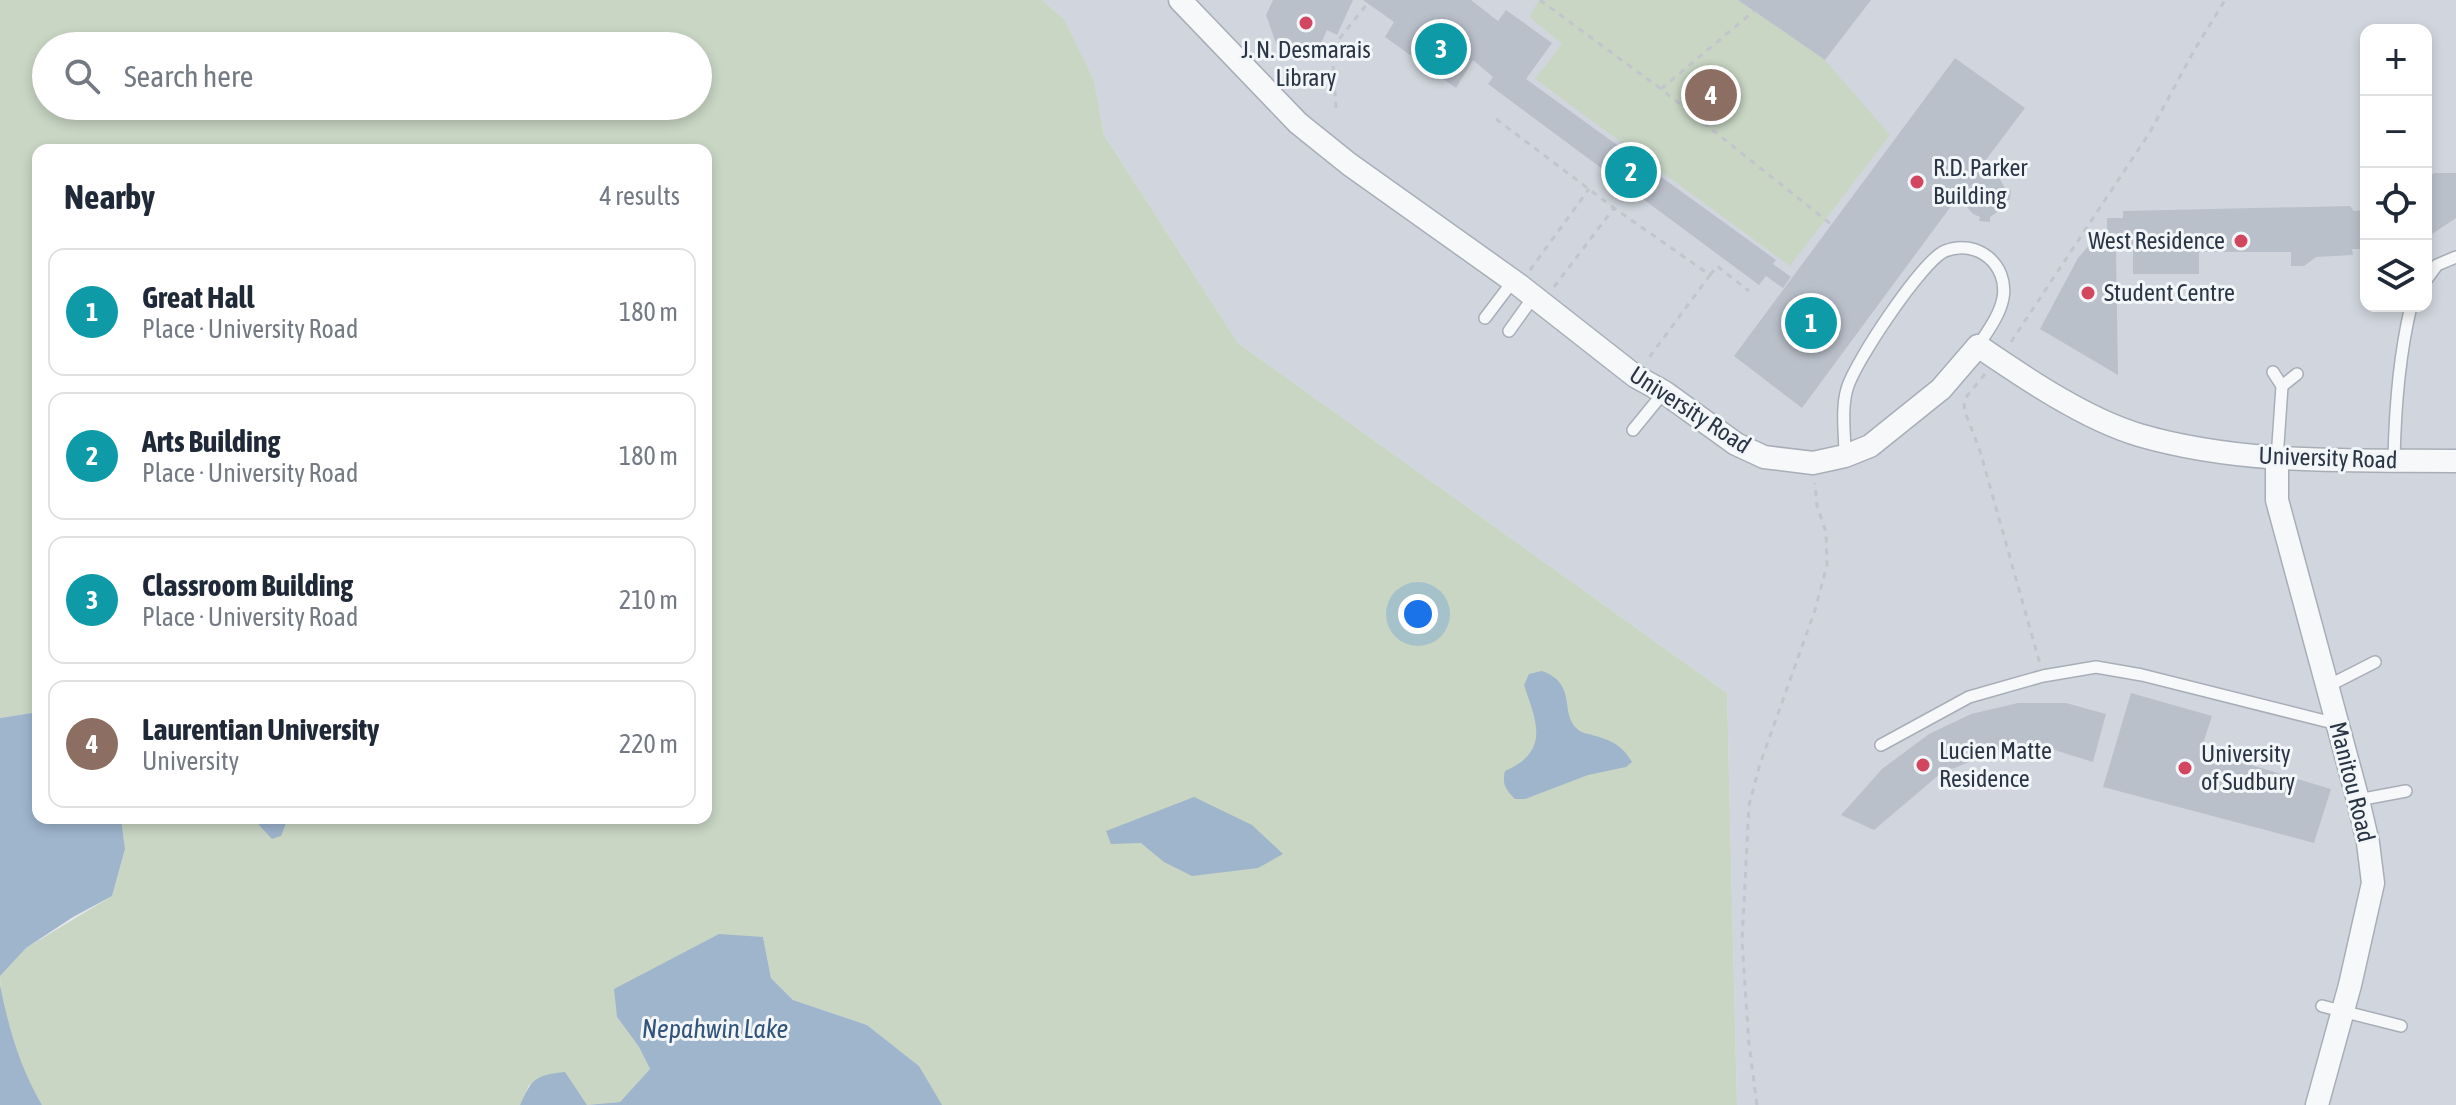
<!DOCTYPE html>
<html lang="en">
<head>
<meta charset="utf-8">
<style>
	:root { --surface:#fff; --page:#f6f6f7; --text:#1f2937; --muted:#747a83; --line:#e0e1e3; --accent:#b45309 }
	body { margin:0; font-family:"Asap Condensed",sans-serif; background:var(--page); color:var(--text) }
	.controls { position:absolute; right:24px; top:24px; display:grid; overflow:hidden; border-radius:16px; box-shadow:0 4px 12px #0003 }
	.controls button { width:72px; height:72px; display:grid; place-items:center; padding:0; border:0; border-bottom:2px solid var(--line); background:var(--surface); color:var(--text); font:40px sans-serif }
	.you { position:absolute; left:1418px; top:614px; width:28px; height:28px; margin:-20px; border:6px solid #fff; border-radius:50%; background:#1a73e8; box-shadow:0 0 0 12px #1a73e833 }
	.badge { display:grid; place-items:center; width:52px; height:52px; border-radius:50%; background:var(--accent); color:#fff; font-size:26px; font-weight:700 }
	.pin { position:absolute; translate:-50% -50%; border:4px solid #fff; box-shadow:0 2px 8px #0006 }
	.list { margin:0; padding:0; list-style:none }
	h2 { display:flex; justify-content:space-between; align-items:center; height:104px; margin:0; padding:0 32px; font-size:34px }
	h2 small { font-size:26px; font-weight:400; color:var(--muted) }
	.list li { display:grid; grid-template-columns:52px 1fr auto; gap:24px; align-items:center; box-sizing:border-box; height:128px; margin:0 16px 16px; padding:0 16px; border:2px solid var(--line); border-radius:16px }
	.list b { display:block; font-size:30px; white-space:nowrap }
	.list p { margin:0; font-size:26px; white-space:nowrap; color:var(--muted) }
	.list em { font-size:26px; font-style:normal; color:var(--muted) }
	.icon { flex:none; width:44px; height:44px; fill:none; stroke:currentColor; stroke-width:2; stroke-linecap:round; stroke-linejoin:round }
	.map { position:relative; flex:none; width:2456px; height:1105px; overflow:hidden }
	.search { position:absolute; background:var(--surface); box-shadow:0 4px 12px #0003; left:32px; top:32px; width:680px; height:88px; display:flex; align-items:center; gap:20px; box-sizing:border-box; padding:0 28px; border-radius:44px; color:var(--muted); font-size:30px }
	.panel { position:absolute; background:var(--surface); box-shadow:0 4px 12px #0003; left:32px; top:144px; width:680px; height:680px; border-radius:16px }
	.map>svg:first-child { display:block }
	.built { fill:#d1d6de; fill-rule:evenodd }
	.green { fill:#c9d6c4; fill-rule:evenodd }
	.water { fill:#9eb5cc }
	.building { fill:#bac0ca }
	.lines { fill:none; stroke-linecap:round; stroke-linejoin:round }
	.service-casing { stroke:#a8aeb7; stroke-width:14 }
	.minor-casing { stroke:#a8aeb7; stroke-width:25 }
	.path { stroke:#c2c5cb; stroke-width:3; stroke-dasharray:6 6; stroke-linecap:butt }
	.service { stroke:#f7f8fa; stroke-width:11 }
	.minor { stroke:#f7f8fa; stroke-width:22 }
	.poi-dot { fill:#d2475f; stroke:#f3f6f9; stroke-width:3 }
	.labels { text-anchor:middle; stroke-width:6; stroke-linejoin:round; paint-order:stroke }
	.poi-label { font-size:24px; fill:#2a3545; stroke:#f3f6f9; text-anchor:start }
	.street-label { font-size:24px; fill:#2a3545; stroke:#f3f6f9 }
	.water-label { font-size:26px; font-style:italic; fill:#33547a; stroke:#f3f6f9 }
</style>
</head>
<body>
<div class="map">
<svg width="2456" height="1105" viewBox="0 0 2456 1105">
	<rect width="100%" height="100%" fill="#e3e7ec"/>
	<path class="built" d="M1042,0H2456V1105H1737L1727,693L1238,343L1104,135L1094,80L1064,19ZM2366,30H2426V306H2366Z"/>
	<g class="green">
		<path d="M0,0H1042L1064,19L1094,80L1104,135L1238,343L1727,693L1737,1105H941L919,1066L867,1025L793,1000L771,978L763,937L617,1017L639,1047L650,1069L620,1102L587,1105L529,1085L520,1105H42C20,1069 0,1019 0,976L26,948L112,896L125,849L121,818H706V150H38V712L0,718ZM46,46H698V106H46Z"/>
		<polygon points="1539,0 1738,0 1825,60 1890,135 1790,266 1535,79 1562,44 1529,17"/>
	</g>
	<g class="water">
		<path d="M1542,671C1580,685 1557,715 1580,731C1582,733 1590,734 1592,735C1611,740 1622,745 1632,762L1626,767L1588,775L1525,799H1515C1505,789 1502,784 1505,771C1551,751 1536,721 1524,685L1529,674Z"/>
		<polygon points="38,712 38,818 121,818 125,849 112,896 73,917 26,948 0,976 0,718"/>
		<polygon points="1194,797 1252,825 1283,854 1258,868 1192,876 1164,862 1141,843 1111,844 1106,831"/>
		<polygon points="257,818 288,818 281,836 272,839 259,825"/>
		<path d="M719,934L763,937L771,978L793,1000L867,1025L919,1066L942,1105H520C532,1078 536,1075 565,1072L587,1105L620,1102L650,1069L639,1047L617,1017L614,989Z"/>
		<path d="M0,985C8,1026 20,1068 42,1105H0Z"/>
	</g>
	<g class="building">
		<polygon points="1273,0 1353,0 1337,35 1327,30 1315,57 1277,46 1266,15"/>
		<polygon points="1363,0 1471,0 1498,21 1506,10 1552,43 1526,79 1776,260 1773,264 1791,277 1783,288 1766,276 1759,285 1488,84 1493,77 1473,60 1456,88 1385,37 1394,22"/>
		<polygon points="1738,0 1871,0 1825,60"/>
		<polygon points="1955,58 2025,108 1976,173 1988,172 1998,176 2006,190 2011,190 2010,200 2006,200 2004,207 1990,217 1990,222 1979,221 1980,217 1973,214 1964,204 1963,190 1802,408 1734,356"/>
		<polygon points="2434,173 2456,173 2456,218 2426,238 2426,181"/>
		<polygon points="2350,206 2354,211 2366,210 2366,249 2352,249 2353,255 2316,257 2304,266 2291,266 2291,252 2199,252 2199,274 2133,274 2133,250 2116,250 2118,375 2040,329 2078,258 2090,244 2116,250 2116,233 2107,233 2107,218 2123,218 2123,211"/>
		<polygon points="2131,693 2212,716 2201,750 2331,789 2314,843 2103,787"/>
		<polygon points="2018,703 2066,703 2106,714 2093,762 2048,748 1993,752 1940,774 1874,830 1841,815 1882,769 1929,734 1971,714"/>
	</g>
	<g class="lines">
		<defs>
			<g id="service">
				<polyline points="2426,280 2437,265 2456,257"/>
				<polyline points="1485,318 1513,281"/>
				<polyline points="1509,331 1534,296"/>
				<polyline points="2273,372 2282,386 2277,459"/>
				<polyline points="2282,386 2297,374"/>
				<polyline points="1633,430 1664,392"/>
				<path d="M1845,456C1845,435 1841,409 1847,389C1854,363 1922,261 1945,251C1977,238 2009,265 2003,298C2000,315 1987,332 1978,346"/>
				<path d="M2394,460C2395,408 2399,356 2411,306"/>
				<polyline points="2328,686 2375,662"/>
				<polyline points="1881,745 1969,697 2043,676 2096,667 2142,675 2337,724"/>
				<polyline points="2358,800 2406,791"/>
				<polyline points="2322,1006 2401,1026"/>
			</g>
			<g id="minor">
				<path d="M1180,0L1298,123L1349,164L1519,285L1635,376L1664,392L1736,444L1764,457L1813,463L1845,456L1870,446L1941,389L1978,346C2025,378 2085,419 2139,435C2242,465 2350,460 2456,461"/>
				<polyline points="2277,459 2277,500 2358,800 2368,843 2373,883 2350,985 2317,1105"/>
			</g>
		</defs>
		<use href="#service" class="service-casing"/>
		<use href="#minor" class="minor-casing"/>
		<g class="path">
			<polyline points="1540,0 1661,89 1832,225"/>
			<polyline points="1661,89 1754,11"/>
			<polyline points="1336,108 1332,48 1367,4"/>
			<polyline points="1496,119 1614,208"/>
			<polyline points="1530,270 1589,189"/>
			<polyline points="1710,275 1717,266 1749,291"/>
			<polyline points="1554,287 1614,208 1710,275 1648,359"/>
			<polyline points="2011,342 2150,132 2195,49 2225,0"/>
			<polyline points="1985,374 1967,396 1964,404 1965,412 1980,451 2040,664"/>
			<polyline points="1757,1105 1749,1044 1742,941 1749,805 1760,764 1815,610 1827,565 1826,532 1817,506 1815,483"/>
		</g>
		<use href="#service" class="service"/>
		<use href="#minor" class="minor"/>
	</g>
	<g class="poi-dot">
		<circle cx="1306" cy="23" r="8"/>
		<circle cx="1917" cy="182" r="8"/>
		<circle cx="2241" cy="241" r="8"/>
		<circle cx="2088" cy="293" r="8"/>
		<circle cx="1923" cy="765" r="8"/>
		<circle cx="2185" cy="768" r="8"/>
	</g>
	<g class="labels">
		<g class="poi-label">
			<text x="1306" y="58" text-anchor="middle">J. N. Desmarais<tspan x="1306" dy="28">Library</tspan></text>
			<text x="1933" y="176">R.D. Parker<tspan x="1933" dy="28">Building</tspan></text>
			<text x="2225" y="249" text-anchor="end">West Residence</text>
			<text x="2104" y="301">Student Centre</text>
			<text x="1939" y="759">Lucien Matte<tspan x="1939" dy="28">Residence</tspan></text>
			<text x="2201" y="762">University<tspan x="2201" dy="28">of Sudbury</tspan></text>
		</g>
		<g class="street-label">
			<text transform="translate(1690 410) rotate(33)" y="8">University Road</text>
			<text transform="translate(2328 458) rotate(2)" y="8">University Road</text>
			<text transform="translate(2352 782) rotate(76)" y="8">Manitou Road</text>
		</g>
		<g class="water-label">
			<text x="715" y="1038">Nepahwin Lake</text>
		</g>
	</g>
</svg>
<div class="controls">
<button>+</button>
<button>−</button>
<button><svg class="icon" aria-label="locate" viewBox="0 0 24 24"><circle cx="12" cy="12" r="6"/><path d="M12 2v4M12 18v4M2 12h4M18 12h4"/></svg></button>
<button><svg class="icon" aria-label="layers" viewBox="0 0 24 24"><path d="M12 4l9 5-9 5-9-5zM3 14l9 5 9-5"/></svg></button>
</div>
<div class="you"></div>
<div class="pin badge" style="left:1811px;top:323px;background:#0f9aa8">1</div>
<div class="pin badge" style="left:1631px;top:172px;background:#0f9aa8">2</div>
<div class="pin badge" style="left:1441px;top:49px;background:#0f9aa8">3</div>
<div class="pin badge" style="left:1711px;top:95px;background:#8d6e63">4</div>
<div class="search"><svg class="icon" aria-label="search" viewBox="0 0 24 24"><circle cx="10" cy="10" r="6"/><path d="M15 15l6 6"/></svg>Search here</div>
<section class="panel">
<h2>Nearby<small>4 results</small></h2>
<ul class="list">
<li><span class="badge" style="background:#0f9aa8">1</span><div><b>Great Hall</b><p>Place · University Road</p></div><em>180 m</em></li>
<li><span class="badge" style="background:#0f9aa8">2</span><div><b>Arts Building</b><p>Place · University Road</p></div><em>180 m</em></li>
<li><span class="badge" style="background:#0f9aa8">3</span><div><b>Classroom Building</b><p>Place · University Road</p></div><em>210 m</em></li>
<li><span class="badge" style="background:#8d6e63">4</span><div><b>Laurentian University</b><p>University</p></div><em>220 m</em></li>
</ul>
</section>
</div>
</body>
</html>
